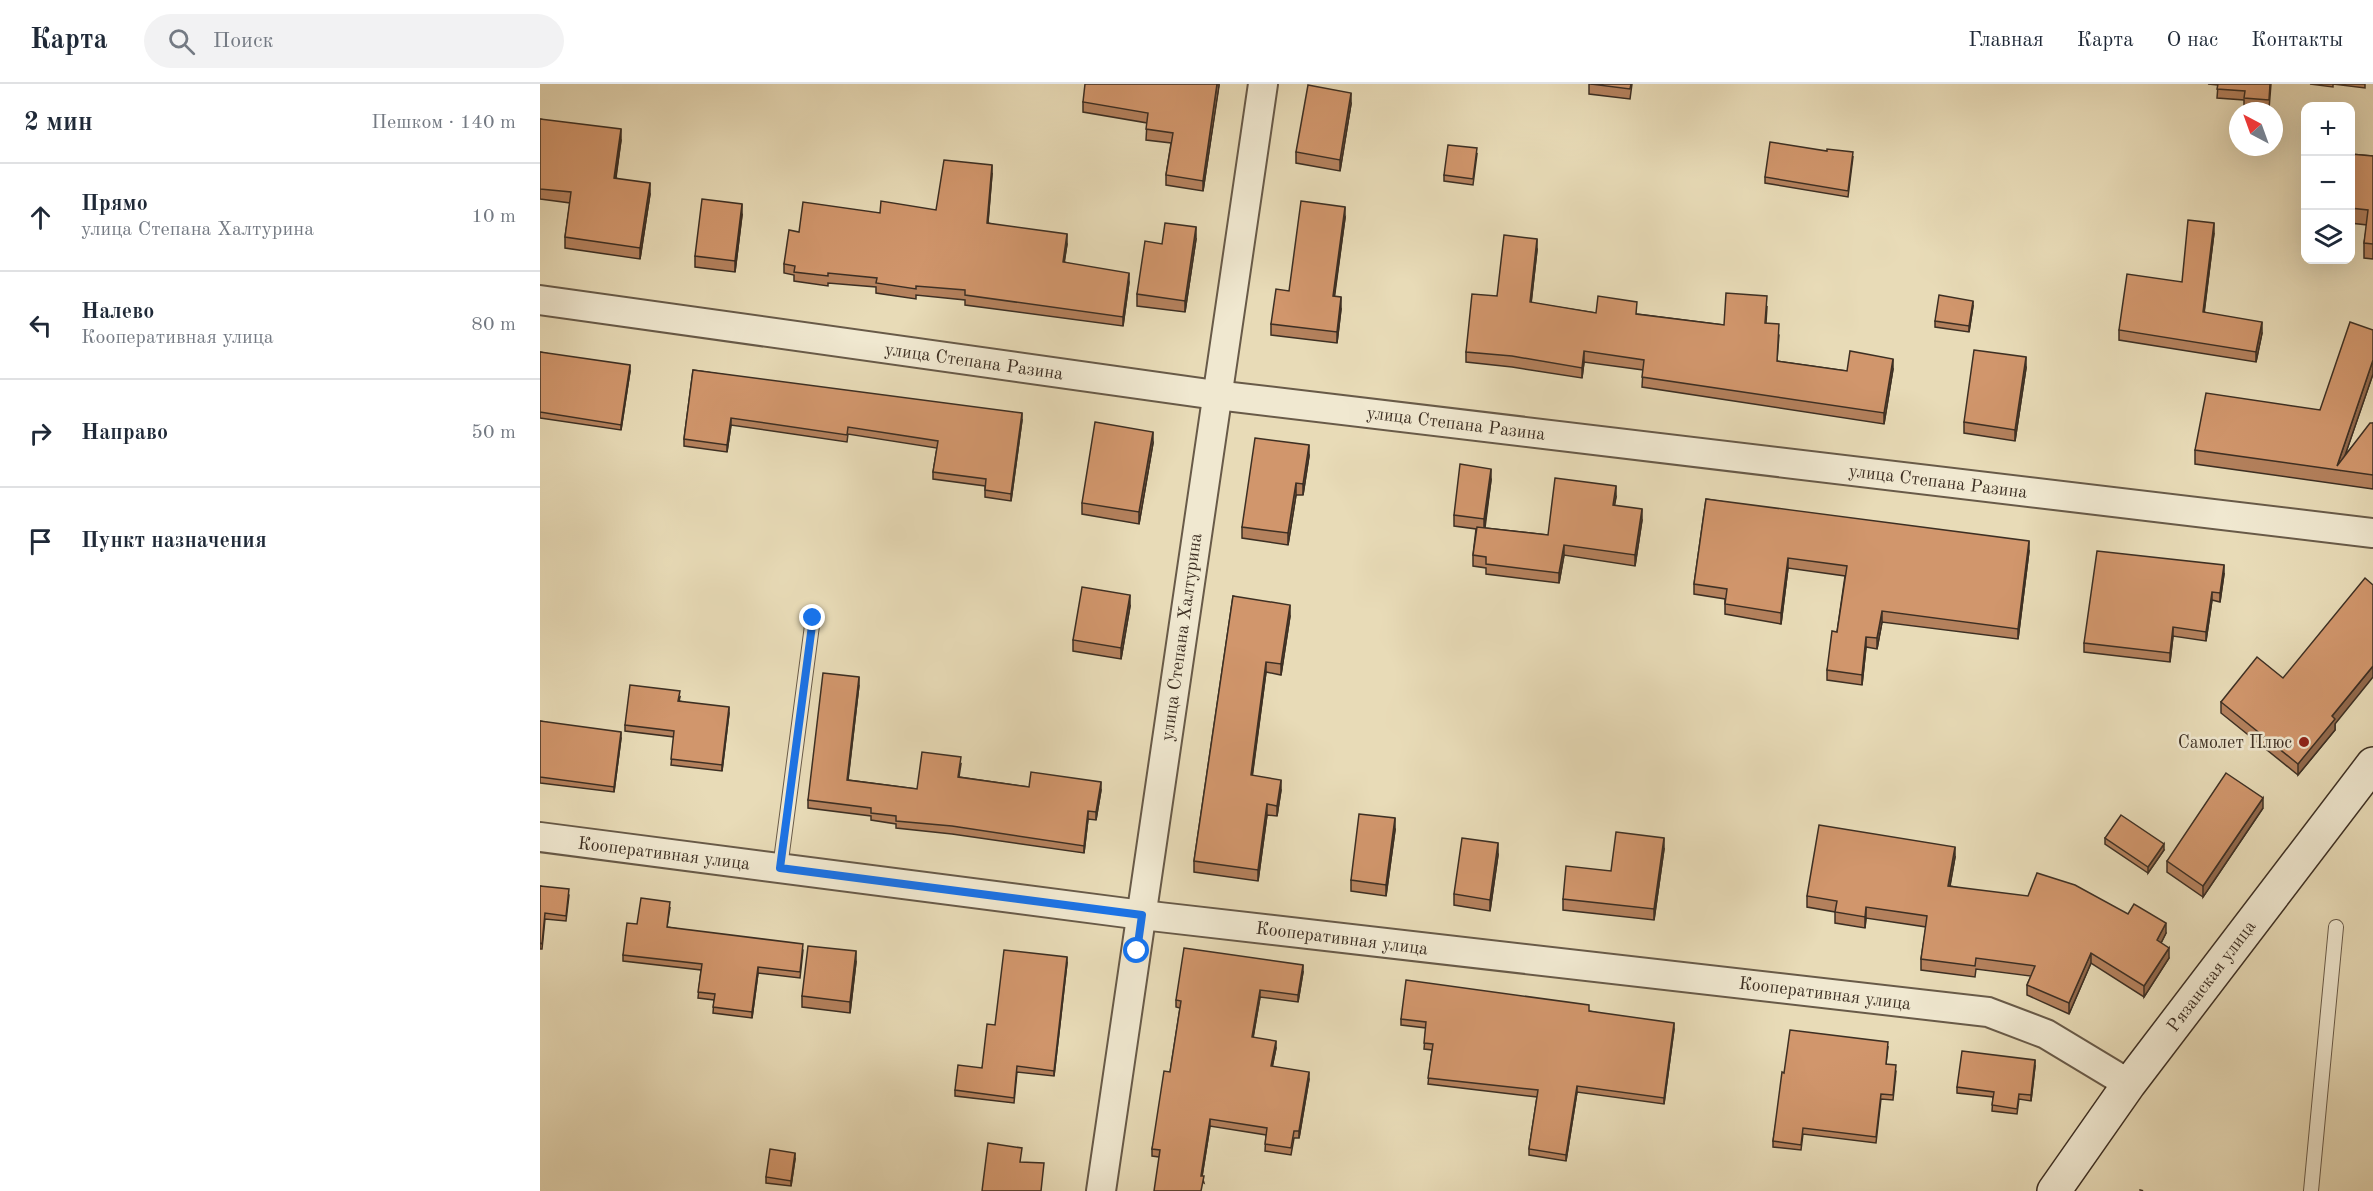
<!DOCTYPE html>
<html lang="ru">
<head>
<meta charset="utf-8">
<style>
	:root { --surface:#fff; --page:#f2f2f3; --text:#1f2937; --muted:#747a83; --line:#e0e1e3 }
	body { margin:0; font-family:"Old Standard TT",serif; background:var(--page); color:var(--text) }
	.controls { position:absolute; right:18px; top:18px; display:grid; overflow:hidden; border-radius:12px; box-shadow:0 6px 24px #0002 }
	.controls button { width:54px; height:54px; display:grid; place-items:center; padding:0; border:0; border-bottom:2px solid var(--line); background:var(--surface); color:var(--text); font:30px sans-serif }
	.compass { position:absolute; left:1689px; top:18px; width:54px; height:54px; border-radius:50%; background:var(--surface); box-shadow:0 6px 24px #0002; rotate:319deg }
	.stop { position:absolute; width:18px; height:18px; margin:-14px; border:4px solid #1a73e8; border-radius:50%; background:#fff }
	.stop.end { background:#1a73e8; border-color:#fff; box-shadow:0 2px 6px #0008 }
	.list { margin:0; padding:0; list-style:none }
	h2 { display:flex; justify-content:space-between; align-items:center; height:78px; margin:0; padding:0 24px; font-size:26px }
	h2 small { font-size:20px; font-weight:400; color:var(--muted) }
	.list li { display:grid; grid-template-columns:39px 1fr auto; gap:18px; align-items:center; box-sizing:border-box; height:108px; padding:0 24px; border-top:2px solid var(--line) }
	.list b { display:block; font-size:22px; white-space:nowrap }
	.list p { margin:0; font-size:20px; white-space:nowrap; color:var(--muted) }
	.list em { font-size:20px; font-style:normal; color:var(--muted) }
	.icon { flex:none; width:33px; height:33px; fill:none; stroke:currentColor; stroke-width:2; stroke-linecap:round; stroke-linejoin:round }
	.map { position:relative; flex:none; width:1833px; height:1107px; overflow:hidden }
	header { display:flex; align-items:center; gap:36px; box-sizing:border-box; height:84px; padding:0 30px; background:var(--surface); border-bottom:2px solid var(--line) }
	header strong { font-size:28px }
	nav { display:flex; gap:33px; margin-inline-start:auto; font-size:21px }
	.search { width:420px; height:54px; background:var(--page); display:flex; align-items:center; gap:15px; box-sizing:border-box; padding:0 21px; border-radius:33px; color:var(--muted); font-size:22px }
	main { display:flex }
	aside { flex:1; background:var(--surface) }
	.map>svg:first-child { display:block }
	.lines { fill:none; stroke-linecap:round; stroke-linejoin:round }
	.lane-casing { stroke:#685a48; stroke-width:16 }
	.street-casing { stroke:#685a48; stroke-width:32 }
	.secondary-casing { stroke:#3d2f23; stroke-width:36 }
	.path { stroke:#3d2f23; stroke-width:4; stroke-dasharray:1.5 3; stroke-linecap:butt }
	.lane { stroke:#f0e8d0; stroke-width:14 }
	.street { stroke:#f0e8d0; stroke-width:28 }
	.secondary { stroke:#f0e8d0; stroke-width:33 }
	.wall { fill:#b4815d; stroke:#3d2f23; stroke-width:1.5 }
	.shaded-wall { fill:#92694c; stroke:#3d2f23; stroke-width:1.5 }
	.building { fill:#d1966c; stroke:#3d2f23; stroke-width:1.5 }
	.route { stroke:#1a73e8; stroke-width:8 }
	.poi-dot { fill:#8f2418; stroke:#f0e8d0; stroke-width:2 }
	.labels { text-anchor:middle; stroke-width:5; stroke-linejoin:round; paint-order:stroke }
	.street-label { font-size:18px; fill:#3d2f23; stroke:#f0e8d0 }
	.poi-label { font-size:18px; fill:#3d2f23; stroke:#f0e8d0; text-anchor:end }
</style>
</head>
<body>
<header>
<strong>Карта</strong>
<div class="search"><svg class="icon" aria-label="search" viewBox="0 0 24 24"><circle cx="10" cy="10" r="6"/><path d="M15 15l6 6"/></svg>Поиск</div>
<nav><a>Главная</a><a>Карта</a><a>О нас</a><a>Контакты</a></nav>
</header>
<main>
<aside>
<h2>2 мин<small>Пешком · 140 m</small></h2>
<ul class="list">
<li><svg class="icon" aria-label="ahead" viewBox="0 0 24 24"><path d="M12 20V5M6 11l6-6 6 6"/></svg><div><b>Прямо</b><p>улица Степана Халтурина</p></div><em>10 m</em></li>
<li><svg class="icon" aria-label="left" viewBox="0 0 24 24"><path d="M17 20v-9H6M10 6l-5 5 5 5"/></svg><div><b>Налево</b><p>Кооперативная улица</p></div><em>80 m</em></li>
<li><svg class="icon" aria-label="right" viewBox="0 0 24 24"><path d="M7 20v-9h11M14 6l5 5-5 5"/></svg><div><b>Направо</b></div><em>50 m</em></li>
<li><svg class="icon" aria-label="arrive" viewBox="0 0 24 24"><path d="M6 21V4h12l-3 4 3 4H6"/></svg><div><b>Пункт назначения</b></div></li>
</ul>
</aside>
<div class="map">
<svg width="1833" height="1107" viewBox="0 0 1833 1107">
	<rect width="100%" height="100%" fill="#e8dbb7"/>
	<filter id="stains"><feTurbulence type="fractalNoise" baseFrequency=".00333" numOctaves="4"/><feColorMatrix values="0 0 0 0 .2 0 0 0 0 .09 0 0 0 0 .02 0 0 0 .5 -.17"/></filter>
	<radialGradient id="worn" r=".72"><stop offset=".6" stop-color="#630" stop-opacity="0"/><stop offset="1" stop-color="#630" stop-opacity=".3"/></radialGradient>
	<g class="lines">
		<defs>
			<g id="lane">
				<polyline points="240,784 273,534"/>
				<polyline points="1771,1107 1796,843"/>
			</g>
			<g id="street">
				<polyline points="0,216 676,311 1833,449"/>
				<polyline points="0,753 602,831 1448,928 1506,950 1589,1000"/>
				<polyline points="561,1107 723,0"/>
			</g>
			<polyline id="secondary" points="1514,1107 1589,1000 1833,680"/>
		</defs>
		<use href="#lane" class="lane-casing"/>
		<use href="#street" class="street-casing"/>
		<use href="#secondary" class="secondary-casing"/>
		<polyline class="path" points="1601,1107 1602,1103"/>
		<use href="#lane" class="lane"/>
		<use href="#street" class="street"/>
		<use href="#secondary" class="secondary"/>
	</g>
	<g class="wall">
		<polygon points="679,0 663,107 626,101 626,91 631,59 606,56 607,39 543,28 543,18"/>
		<polygon points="1049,0 1092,0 1090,15 1049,10"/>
		<polygon points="1668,0 1731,0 1729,25 1704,24 1704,16 1677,14 1678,1"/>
		<polygon points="1770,0 1825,0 1825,4 1793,0 1793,3"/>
		<polygon points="811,20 800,87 756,79 756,68"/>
		<polygon points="0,35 81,56 76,94 110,110 100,175 25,164 25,153 30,119 0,115"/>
		<polygon points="937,70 933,101 904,97 904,91"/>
		<polygon points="1810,70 1833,72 1833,175 1824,174 1824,159 1827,141 1810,139"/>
		<polygon points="1313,73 1308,113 1225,99 1225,93"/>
		<polygon points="452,90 448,139 527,160 524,178 589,198 583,242 425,221 425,216 376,211 376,215 336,209 336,203 288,199 288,202 254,197 254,191 244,189 244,180 259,148 340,129 396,126"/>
		<polygon points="202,131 195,188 155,183 155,172"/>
		<polygon points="805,134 794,213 801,225 797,259 731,251 731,240 749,207"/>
		<polygon points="1674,149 1664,228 1722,249 1716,278 1579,256 1579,246 1642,198"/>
		<polygon points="656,155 645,228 597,222 597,210 622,160"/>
		<polygon points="997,166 991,219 1056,229 1097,230 1184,241 1227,223 1226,239 1239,251 1237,277 1307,287 1353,285 1344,340 1102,303 1103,286 1044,278 1042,294 972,283 926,278 926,268 957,212"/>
		<polygon points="1433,222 1429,248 1395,243 1395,237"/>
		<polygon points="1833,246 1833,290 1805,371 1833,339 1833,405 1655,380 1655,366 1780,326"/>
		<polygon points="0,268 90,287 81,346 0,334"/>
		<polygon points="1486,284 1475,357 1424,349 1424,338"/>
		<polygon points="153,286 482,336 471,417 445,413 445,402 393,395 393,388 397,364 308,350 307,358 191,341 187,368 144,362 144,355"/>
		<polygon points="613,359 599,440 542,430 542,419"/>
		<polygon points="769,372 763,411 756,411 748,461 702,454 702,443"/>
		<polygon points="951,396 945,444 1008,451 1076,413 1074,421 1102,436 1095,482 1024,471 1019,499 946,490 946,484 933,482 933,471 936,445 914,442 914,431"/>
		<polygon points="1166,415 1489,467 1478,555 1342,538 1337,565 1326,563 1322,601 1287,596 1287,586 1297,548 1305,492 1248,484 1241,540 1185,530 1185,515 1154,510 1154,500"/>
		<polygon points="1684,490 1680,518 1672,516 1666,557 1633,552 1630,578 1544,568 1544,559"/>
		<polygon points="693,512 750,532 741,591 726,588 712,692 741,706 737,732 727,731 718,797 654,788 654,777"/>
		<polygon points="590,522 581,575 533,567 533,556"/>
		<polygon points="319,601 308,696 377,705 421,680 419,693 489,703 561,706 556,736 548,735 544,769 412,750 356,744 356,740 331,736 331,732 268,724 268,716"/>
		<polygon points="140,613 139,617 189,629 182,687 131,681 134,653 85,647 85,641"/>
		<polygon points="1681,618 1795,640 1795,646 1758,691 1681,629"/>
		<polygon points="0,637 81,654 74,708 0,699"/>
		<polygon points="1723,724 1663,813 1627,788 1627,777"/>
		<polygon points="855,746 846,812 811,807 811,796"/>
		<polygon points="1565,754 1624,766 1608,789 1565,760"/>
		<polygon points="1124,765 1114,836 1023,826 1023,815 1071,787"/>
		<polygon points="958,771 950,827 914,821 914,810"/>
		<polygon points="1415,773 1410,802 1626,849 1621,859 1629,874 1604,913 1551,879 1529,930 1487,911 1487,901 1491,892 1436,885 1435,893 1381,886 1381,875 1386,843 1326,834 1325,844 1295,839 1295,828 1267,823 1267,812"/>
		<polygon points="0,802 29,811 26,837 5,835 2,865 0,865"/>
		<polygon points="130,824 127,843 263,866 260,894 218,889 212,934 173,929 174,916 158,914 161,886 83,877 83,871 97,840"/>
		<polygon points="316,878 310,929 262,923 262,912"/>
		<polygon points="527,879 514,992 477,988 474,1019 415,1012 415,1006 442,984 455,941"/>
		<polygon points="763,888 758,918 720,913 713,953 736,964 732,983 769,995 759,1054 754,1054 751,1071 725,1067 726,1051 670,1042 662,1092 664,1099 619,1073 612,1072 612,1065 630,988 640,924 636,923 636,916"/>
		<polygon points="1049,927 1134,945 1124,1020 1037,1008 1026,1077 989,1071 989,1065 997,1013 888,1000 892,966 884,965 886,944 861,941 861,935"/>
		<polygon points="1348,963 1346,980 1356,987 1353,1016 1341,1015 1336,1059 1263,1050 1261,1066 1233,1063 1233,1057 1244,989"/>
		<polygon points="1495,982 1491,1017 1479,1015 1477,1030 1452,1027 1453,1013 1417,1009 1417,1003"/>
		<polygon points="255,1075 251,1102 226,1099 226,1093"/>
	</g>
	<g class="shaded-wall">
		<polygon points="677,0 679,0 679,2 663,107 663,97"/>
		<polygon points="811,9 811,20 800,87 800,76"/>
		<polygon points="81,45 81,56 74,105 74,94"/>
		<polygon points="452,81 452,90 447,148 447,139"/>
		<polygon points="110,99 110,110 100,175 100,164"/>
		<polygon points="202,120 202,131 195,188 195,177"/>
		<polygon points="805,123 805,134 793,224 793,212"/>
		<polygon points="1674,139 1674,149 1663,238 1663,228"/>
		<polygon points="656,143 656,155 645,228 645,217"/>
		<polygon points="527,150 527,160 523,187 523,178"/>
		<polygon points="997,155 997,166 990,229 990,218"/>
		<polygon points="589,189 589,198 583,242 583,233"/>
		<polygon points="801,213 801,225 797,259 797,248"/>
		<polygon points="1433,217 1433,222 1429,248 1429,242"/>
		<polygon points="1722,238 1722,249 1716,278 1716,268"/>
		<polygon points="1044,267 1044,278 1042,294 1042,284"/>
		<polygon points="1486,273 1486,284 1475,357 1475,346"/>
		<polygon points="1353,275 1353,285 1344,340 1344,329"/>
		<polygon points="1833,276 1833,290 1800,386 1797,382"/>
		<polygon points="90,281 90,287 81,346 81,341"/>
		<polygon points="482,329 482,336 471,417 471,410"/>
		<polygon points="191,334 191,341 187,368 187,361"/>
		<polygon points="613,348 613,359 599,440 599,428"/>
		<polygon points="769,361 769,372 763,411 763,400"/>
		<polygon points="951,385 951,396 944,446 944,435"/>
		<polygon points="756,399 756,411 748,461 748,449"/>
		<polygon points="1076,402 1076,413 1073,431 1073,421"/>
		<polygon points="1102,425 1102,436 1095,482 1095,471"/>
		<polygon points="1489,457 1489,467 1478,555 1478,545"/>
		<polygon points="1024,461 1024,471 1019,499 1019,489"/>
		<polygon points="1248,474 1248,484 1241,540 1241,529"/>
		<polygon points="1684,481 1684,490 1680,518 1680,509"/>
		<polygon points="1672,508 1672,516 1666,557 1666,548"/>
		<polygon points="590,511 590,522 581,575 581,564"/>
		<polygon points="750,521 750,532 741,591 741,580"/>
		<polygon points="1342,527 1342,538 1337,565 1337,554"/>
		<polygon points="1633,543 1633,552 1630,578 1630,569"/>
		<polygon points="1326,553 1326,563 1322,601 1322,591"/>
		<polygon points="726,578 726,588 711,702 711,691"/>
		<polygon points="1833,582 1833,593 1795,640 1795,646 1758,691 1758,680 1792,632"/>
		<polygon points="319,593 319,601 307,703 307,696"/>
		<polygon points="189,623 189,629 182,687 182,681"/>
		<polygon points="81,648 81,654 74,708 74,703"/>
		<polygon points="741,696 741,706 737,732 737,722"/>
		<polygon points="561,698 561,706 556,736 556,728"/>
		<polygon points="1723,714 1723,724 1663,813 1663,802"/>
		<polygon points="727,720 727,731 718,797 718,786"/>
		<polygon points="548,727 548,735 544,769 544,762"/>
		<polygon points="855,734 855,746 846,812 846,801"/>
		<polygon points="1124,754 1124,765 1114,836 1114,825"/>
		<polygon points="958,759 958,771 950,827 950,816"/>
		<polygon points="1624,760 1624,766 1608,789 1608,783"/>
		<polygon points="1415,763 1415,773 1408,812 1408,802"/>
		<polygon points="1326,823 1326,834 1325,844 1325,833"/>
		<polygon points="1626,839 1626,849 1617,867 1617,856"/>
		<polygon points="1629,864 1629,874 1604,913 1604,902"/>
		<polygon points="316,867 316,878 310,929 310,918"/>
		<polygon points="1551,869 1551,879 1529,930 1529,919"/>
		<polygon points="527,873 527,879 514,992 514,987"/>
		<polygon points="763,881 763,888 758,918 758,911"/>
		<polygon points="218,883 218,889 212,934 212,928"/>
		<polygon points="720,906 720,913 712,960 712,953"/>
		<polygon points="1134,939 1134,945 1124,1020 1124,1014"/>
		<polygon points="736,957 736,964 731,989 731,982"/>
		<polygon points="1495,976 1495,982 1491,1017 1491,1011"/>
		<polygon points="769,988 769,995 759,1054 759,1047"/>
		<polygon points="1037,1002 1037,1008 1026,1077 1026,1071"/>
		<polygon points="670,1035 670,1042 661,1099 661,1092"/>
		<polygon points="255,1069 255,1075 251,1102 251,1097"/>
	</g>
	<g class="building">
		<polygon points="545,0 677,0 663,97 626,91 633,49 606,45 608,29 543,18"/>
		<polygon points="1051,0 1091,0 1090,5"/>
		<polygon points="1678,0 1730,0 1729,16 1704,14 1705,7 1677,5"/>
		<polygon points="768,1 811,9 800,76 756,68"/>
		<polygon points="0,35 81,45 74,94 110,99 100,164 25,153 31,108 0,105"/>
		<polygon points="1230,58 1287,67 1287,65 1313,68 1308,107 1225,93"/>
		<polygon points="908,61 937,64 933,95 904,91"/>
		<polygon points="1810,70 1833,72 1833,160 1824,159 1828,126 1810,124"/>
		<polygon points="404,76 452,81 447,139 527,150 523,178 589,189 583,233 425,211 425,206 376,202 376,205 336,199 337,194 288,189 288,192 254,188 255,182 244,180 249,146 259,148 263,118 340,129 341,117 396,126"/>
		<polygon points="162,115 202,120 195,177 155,172"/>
		<polygon points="761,117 805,123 793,212 801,213 797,248 731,240 736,205 749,207"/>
		<polygon points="1648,136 1674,139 1663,228 1722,238 1716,268 1579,246 1587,190 1642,198"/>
		<polygon points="625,139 656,143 645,217 597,210 605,157 622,160"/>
		<polygon points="964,151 997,155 990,218 1056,229 1058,212 1097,218 1096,230 1184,241 1186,209 1227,212 1225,239 1239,240 1237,277 1307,287 1310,267 1353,275 1344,329 1102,293 1104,276 1044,267 1042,284 972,272 926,268 932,210 957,212"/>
		<polygon points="1399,211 1433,217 1429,242 1395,237"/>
		<polygon points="1810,238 1833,246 1833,276 1797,382 1830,339 1833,339 1833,391 1655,366 1666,309 1780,326"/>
		<polygon points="1434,266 1486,273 1475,346 1424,338"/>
		<polygon points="0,268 90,281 81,341 0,328"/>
		<polygon points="153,286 482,329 471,410 445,406 446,395 393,388 398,357 308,343 307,351 191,334 187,361 144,355"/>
		<polygon points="555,338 613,348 599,428 542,419"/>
		<polygon points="715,354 769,361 763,400 756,399 748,449 702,443"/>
		<polygon points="920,380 951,385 944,435 914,431"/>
		<polygon points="1015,394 1076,402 1073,421 1102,425 1095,471 1024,461 1019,489 946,480 946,473 933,471 937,443 1008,451"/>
		<polygon points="1166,415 1489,457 1478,545 1342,527 1337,554 1326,553 1322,591 1287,586 1292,547 1297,548 1307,482 1248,474 1241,529 1185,520 1187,505 1154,500"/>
		<polygon points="1557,467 1684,481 1680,509 1672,508 1666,548 1633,543 1630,569 1544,559"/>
		<polygon points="1825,494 1833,501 1833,582 1792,632 1795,635 1758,680 1681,618 1717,573 1743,594"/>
		<polygon points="542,503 590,511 581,564 533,556"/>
		<polygon points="693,512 750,521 741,580 726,578 711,691 741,696 737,722 727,720 718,786 654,777"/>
		<polygon points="283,589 319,593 307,696 377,705 382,668 421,673 418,693 489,703 491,688 561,698 556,728 548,727 544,762 412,742 356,737 356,732 331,729 331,724 268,716"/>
		<polygon points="90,601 140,607 138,617 189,623 182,681 131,675 134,647 85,641"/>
		<polygon points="0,637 81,648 74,703 0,693"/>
		<polygon points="1686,689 1723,714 1663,802 1627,777"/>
		<polygon points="819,730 855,734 846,801 811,796"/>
		<polygon points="1581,731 1624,760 1608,783 1565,754"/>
		<polygon points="1279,741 1415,763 1408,802 1488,812 1497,789 1535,801 1588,830 1594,820 1626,839 1617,856 1629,864 1604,902 1551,869 1529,919 1487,901 1495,882 1436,874 1435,882 1381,875 1387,832 1326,823 1325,833 1295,828 1297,817 1267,812"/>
		<polygon points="1076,748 1124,754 1114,825 1023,815 1026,782 1071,787"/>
		<polygon points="922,754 958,759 950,816 914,810"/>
		<polygon points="0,802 29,805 26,832 5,829 2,860 0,859"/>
		<polygon points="101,814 130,818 127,843 263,860 260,888 218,883 212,928 173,923 175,910 158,908 162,880 83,871 87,839 97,840"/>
		<polygon points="268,862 316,867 310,918 262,912"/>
		<polygon points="644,864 763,881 758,911 720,906 712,953 736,957 731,982 769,988 759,1047 754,1047 751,1064 725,1060 727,1044 670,1035 661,1092 664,1092 661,1107 614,1107 620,1066 612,1065 624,987 630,988 641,917 636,916"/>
		<polygon points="464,866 527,873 514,987 477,982 474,1014 415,1006 418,981 442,984 447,940 455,941"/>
		<polygon points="866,896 1049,921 1049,927 1134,939 1124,1014 1037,1002 1026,1071 989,1065 998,1006 888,994 893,960 884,959 886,938 861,935"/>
		<polygon points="1250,946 1348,958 1346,980 1356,981 1353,1011 1341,1010 1336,1053 1263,1044 1261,1061 1233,1057 1242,988 1244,989"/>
		<polygon points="1422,967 1495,976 1491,1011 1479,1010 1477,1025 1452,1021 1454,1008 1417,1003"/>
		<polygon points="448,1059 482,1064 480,1078 504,1079 501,1107 442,1107"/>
		<polygon points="230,1065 255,1069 251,1097 226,1093"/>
	</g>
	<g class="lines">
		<polyline class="route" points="273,534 240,784 602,831 597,867"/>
	</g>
	<circle class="poi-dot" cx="1764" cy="658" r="6"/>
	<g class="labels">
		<g class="street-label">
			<text transform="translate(434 277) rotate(8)" y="6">улица Степана Разина</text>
			<text transform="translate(916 339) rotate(7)" y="6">улица Степана Разина</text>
			<text transform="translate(1398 397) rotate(7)" y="6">улица Степана Разина</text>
			<text transform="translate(641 553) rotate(-82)" y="6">улица Степана Халтурина</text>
			<text transform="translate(124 769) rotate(7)" y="6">Кооперативная улица</text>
			<text transform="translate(802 854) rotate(7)" y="6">Кооперативная улица</text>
			<text transform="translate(1671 892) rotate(-53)" y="6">Рязанская улица</text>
			<text transform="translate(1285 909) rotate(7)" y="6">Кооперативная улица</text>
		</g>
		<g class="poi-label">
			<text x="1752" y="664">Самолет Плюс</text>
		</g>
	</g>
	<rect width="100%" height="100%" filter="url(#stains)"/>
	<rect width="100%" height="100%" fill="url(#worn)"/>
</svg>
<div class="controls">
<button>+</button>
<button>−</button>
<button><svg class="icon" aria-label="layers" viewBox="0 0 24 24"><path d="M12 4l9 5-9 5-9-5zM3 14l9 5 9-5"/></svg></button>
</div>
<svg class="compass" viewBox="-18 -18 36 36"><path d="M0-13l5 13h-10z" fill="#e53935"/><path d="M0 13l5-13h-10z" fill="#747a83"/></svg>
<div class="stop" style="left:597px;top:867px"></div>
<div class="stop end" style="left:273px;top:534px"></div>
</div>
</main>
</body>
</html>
